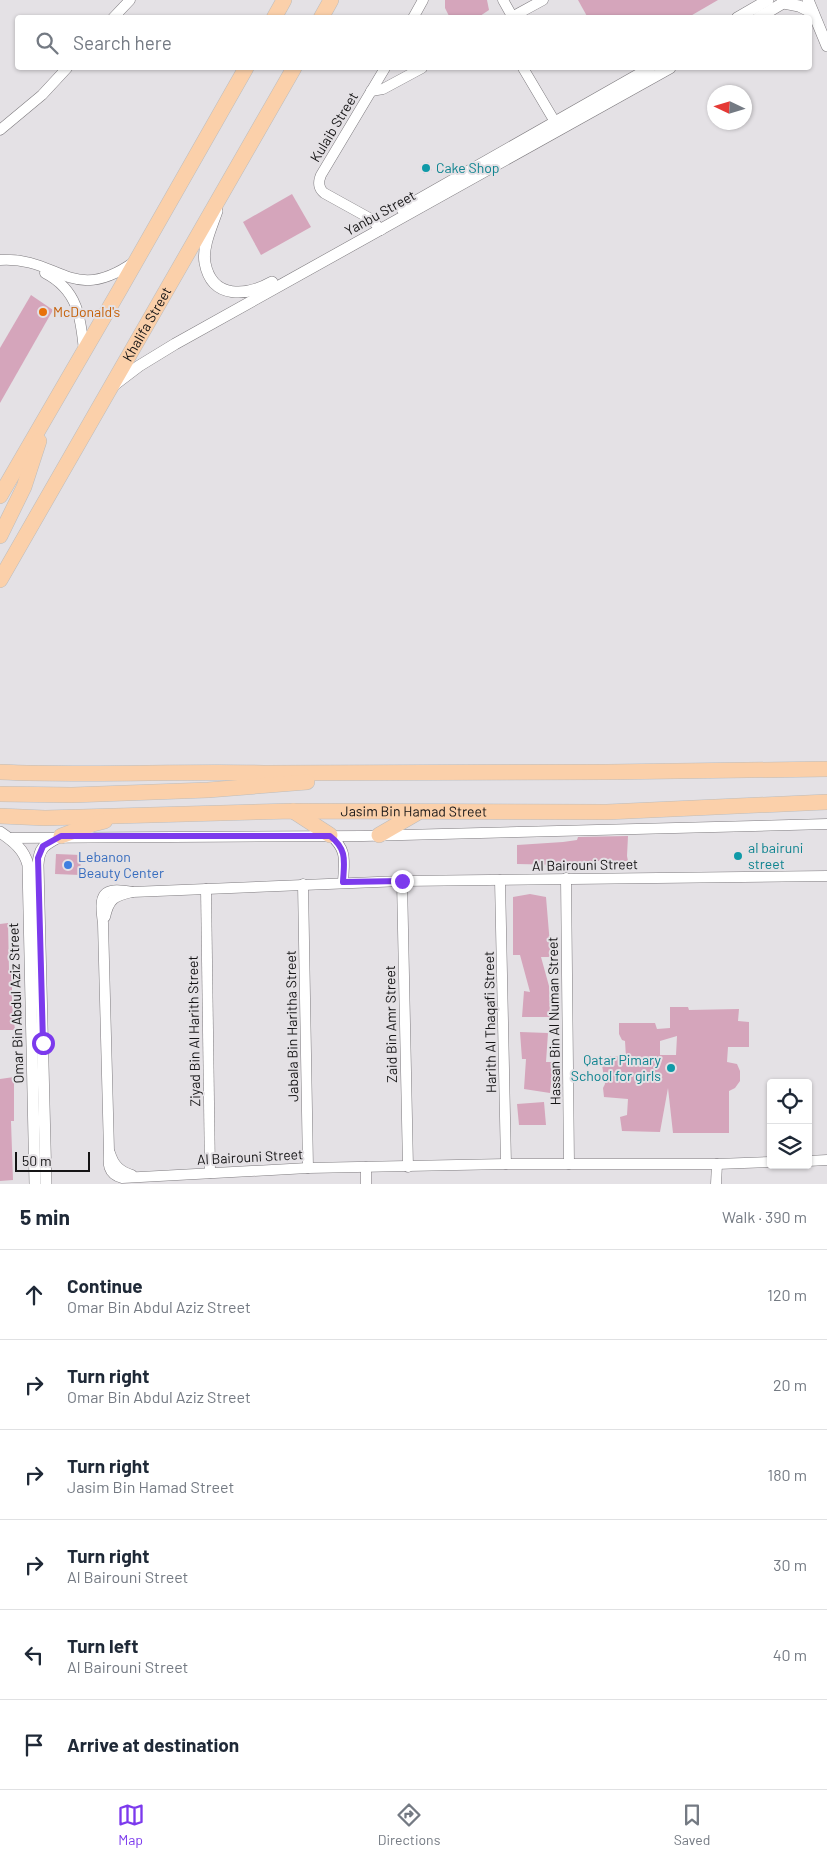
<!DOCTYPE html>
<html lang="en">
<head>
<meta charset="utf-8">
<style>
	:root { --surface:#fff; --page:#f2f2f3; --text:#1f2937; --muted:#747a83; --line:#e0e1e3; --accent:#7c3aed }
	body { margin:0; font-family:Barlow,sans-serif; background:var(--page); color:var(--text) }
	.controls { position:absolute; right:15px; bottom:15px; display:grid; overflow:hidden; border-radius:5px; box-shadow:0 1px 4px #0004 }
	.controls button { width:45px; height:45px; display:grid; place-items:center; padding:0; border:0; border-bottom:1px solid var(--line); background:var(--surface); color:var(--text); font:25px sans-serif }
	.compass { position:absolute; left:707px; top:85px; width:45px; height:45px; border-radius:50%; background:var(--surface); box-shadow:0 1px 4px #0004; rotate:274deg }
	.scale { position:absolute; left:15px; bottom:12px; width:75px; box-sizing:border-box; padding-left:5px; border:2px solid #151415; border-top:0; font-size:14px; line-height:18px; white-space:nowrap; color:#151415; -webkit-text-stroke:4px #e4e1e5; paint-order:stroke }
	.stop { position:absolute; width:15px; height:15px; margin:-11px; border:4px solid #7c3aed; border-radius:50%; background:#fff }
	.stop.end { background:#7c3aed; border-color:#fff; box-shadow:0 1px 5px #0008 }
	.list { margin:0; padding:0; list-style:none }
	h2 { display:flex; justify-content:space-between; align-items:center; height:65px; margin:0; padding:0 20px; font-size:21px }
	h2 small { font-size:16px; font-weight:400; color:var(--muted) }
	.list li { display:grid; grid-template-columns:32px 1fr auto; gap:15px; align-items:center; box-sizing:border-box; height:90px; padding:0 20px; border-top:1px solid var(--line) }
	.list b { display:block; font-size:19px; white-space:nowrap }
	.list p { margin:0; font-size:16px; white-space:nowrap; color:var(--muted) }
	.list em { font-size:16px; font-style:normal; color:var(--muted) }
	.icon { flex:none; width:28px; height:28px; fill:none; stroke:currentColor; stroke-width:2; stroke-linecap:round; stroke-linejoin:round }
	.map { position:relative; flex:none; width:827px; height:1184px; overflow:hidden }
	.search { position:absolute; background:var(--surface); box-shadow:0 1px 4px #0004; left:15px; right:15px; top:15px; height:55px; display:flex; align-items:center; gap:12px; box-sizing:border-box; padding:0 18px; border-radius:5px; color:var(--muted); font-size:19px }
	.sheet { height:605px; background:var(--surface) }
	nav { display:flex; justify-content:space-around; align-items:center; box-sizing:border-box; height:70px; border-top:1px solid var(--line); background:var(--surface); font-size:14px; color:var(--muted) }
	nav a { display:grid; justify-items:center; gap:2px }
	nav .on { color:var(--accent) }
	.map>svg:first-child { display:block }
	.building { fill:#d5a5bb; fill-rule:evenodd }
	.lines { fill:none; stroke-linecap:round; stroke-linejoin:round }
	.minor-casing { stroke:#7e7b7f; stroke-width:11 }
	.tertiary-casing { stroke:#7e7b7f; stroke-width:12 }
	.primary-casing { stroke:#bdbdbd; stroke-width:16 }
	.minor { stroke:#fff; stroke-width:10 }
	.tertiary { stroke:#fff; stroke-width:11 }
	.primary { stroke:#fbd0aa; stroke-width:15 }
	.route { stroke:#7c3aed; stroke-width:6 }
	.culture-dot { fill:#0f9aa8; stroke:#e4e1e5; stroke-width:2 }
	.food-dot { fill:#e8710a; stroke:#e4e1e5; stroke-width:2 }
	.shop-dot { fill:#3f7fe0; stroke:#e4e1e5; stroke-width:2 }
	.labels { text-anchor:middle; stroke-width:4; stroke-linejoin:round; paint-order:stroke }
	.street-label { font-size:14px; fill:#151415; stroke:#e4e1e5 }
	.culture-label { font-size:14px; fill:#0d838f; stroke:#e4e1e5; text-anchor:start }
	.food-label { font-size:14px; fill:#c56008; stroke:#e4e1e5; text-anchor:start }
	.shop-label { font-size:14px; fill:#366cbe; stroke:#e4e1e5; text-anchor:start }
</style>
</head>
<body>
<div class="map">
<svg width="827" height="1184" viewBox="0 0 827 1184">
	<rect width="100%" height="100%" fill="#e4e1e5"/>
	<g class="building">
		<polygon points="445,0 487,0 489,10 477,18 450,18 445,8"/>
		<polygon points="578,0 718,0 687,18 588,18"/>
		<polygon points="428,162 432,170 424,174 420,167"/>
		<polygon points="292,194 311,227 261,255 243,222"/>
		<polygon points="31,295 53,310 0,403 0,348"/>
		<polygon points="628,836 627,856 628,861 593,861 593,863 563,865 517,864 517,845 563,842 577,840 578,837"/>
		<polygon points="56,854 81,855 80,875 55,874"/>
		<polygon points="530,894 546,897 551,957 541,957 549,986 550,1017 522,1017 524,991 530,992 520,955 513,955 513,897"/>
		<polygon points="8,923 9,970 12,970 12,1004 15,1030 0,1030 0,924"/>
		<path d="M670,1007H688L689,1010L739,1009L738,1021L749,1022V1047H728L727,1062L737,1064L740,1071V1081L735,1088L729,1091V1133H673L668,1088L660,1132L622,1131L620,1117L627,1115L628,1099L604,1097L603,1088L605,1084L602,1065L608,1060L610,1056L626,1057L625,1041L622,1040L619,1034V1023H655L657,1029L670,1028ZM677,1036L676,1055H660V1041Z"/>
		<polygon points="520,1032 548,1033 546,1062 553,1062 550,1093 524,1089 526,1059 522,1059"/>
		<polygon points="14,1077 14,1121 11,1121 13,1180 0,1181 0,1079"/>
		<polygon points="544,1102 546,1125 519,1125 517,1104"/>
	</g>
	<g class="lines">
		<defs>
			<g id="minor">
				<polyline points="503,0 512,16"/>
				<polyline points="113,18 130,0"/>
				<polyline points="413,18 423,0"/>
				<polyline points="510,18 543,0"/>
				<polyline points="523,68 558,127"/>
				<polyline points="371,91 383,89 422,68"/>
				<polyline points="0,130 42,95 67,68"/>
				<path d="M381,230L371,219L324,193C318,188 318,182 321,175L385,68"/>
				<path d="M0,260C59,256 71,306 134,262"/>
				<path d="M45,273C78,290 81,318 84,351"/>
				<path d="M330,835C348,850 344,862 343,882"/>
				<polyline points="9,838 364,836 827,824"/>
				<polyline points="566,878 569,1164"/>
				<polyline points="500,880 506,1164"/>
				<polyline points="402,881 408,1167"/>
				<polyline points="303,884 308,1168"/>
				<polyline points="206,889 210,1173"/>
				<path d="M132,892C101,886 99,895 103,923L109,1151C108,1163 107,1174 122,1178L308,1168L506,1164H717L771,1162"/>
				<path d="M105,917C109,899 114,896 132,892L402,881L827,876"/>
				<path d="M110,1153C114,1166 120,1171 132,1175"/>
				<polyline points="808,1161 827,1160"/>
				<polyline points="366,1167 366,1184"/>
				<polyline points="716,1184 717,1164"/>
			</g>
			<g id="tertiary">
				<polyline points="808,0 827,46"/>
				<polyline points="784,3 799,6 813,13"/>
				<polyline points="737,18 768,0"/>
				<polyline points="758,18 788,0"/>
				<polyline points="402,209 650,68"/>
				<path d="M217,211C212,226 202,247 205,263C212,300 247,296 272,282"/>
				<polyline points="114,385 139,366 175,344 670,68"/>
				<path d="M0,832C13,841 24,849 28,865L35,1184"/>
				<path d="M46,1184L38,865C39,846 46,844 61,836"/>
			</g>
			<g id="primary">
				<polyline points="274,18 284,0"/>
				<polyline points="321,18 331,0"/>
				<polyline points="0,496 119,291 246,68"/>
				<polyline points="0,536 24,487 39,441"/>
				<path id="s1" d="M0,580L294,68"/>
				<path d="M0,772C88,776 176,771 264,773L608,772L827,769"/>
				<polyline points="0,794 72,795 208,790 307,782"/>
				<polyline points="293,811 330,835"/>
				<path id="s2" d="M0,816L45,818L293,811L607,812L827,802"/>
				<polyline points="379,835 417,813"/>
				<polyline points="61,836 93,824 105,821"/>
			</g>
		</defs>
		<use href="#minor" class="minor-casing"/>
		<use href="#tertiary" class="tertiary-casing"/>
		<use href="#primary" class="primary-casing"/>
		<use href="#minor" class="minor"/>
		<use href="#tertiary" class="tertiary"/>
		<use href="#primary" class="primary"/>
	</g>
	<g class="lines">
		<path class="route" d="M43,1043L38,858L43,846L61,836H330C348,850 344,862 343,882L402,881"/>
	</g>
	<g class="culture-dot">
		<circle cx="426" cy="168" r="5"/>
		<circle cx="738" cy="856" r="5"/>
		<circle cx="671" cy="1068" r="5"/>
	</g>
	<circle class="food-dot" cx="43" cy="312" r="5"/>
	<circle class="shop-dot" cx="68" cy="865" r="5"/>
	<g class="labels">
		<g class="street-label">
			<text transform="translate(334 127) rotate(-59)" y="5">Kulaib Street</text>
			<text transform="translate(380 213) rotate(-29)" y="5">Yanbu Street</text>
			<text dy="5" stroke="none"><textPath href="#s1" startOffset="295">Khalifa Street</textPath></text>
			<text dy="5" stroke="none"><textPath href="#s2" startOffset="414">Jasim Bin Hamad Street</textPath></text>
			<text transform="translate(585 865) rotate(-1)" y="5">Al Bairouni Street</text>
			<text transform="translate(16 1003) rotate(-92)" y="5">Omar Bin Abdul Aziz Street</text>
			<text transform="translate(554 1021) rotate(-91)" y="5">Hassan Bin Al Numan Street</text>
			<text transform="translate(490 1022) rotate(-91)" y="5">Harith Al Thaqafi Street</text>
			<text transform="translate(391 1024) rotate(-91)" y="5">Zaid Bin Amr Street</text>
			<text transform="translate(292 1026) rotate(-91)" y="5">Jabala Bin Haritha Street</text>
			<text transform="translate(194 1031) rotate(-91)" y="5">Ziyad Bin Al Harith Street</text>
			<text transform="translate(250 1157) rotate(-3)" y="5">Al Bairouni Street</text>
		</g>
		<g class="culture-label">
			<text x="436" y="173">Cake Shop</text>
			<text x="748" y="853">al bairuni<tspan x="748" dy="16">street</tspan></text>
			<text x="661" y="1065" text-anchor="end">Qatar Pimary<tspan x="661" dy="16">School for girls</tspan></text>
		</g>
		<g class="food-label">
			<text x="53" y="317">McDonald's</text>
		</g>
		<g class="shop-label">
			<text x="78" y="862">Lebanon<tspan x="78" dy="16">Beauty Center</tspan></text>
		</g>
	</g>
</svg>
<div class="controls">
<button><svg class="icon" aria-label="locate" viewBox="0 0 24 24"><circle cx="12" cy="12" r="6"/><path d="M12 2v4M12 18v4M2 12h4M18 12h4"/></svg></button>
<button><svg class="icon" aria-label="layers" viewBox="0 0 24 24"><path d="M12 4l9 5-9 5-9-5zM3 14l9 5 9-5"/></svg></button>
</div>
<svg class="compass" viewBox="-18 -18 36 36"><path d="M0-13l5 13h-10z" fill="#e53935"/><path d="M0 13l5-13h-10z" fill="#747a83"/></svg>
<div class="scale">50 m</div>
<div class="stop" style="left:43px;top:1043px"></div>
<div class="stop end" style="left:402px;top:881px"></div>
<div class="search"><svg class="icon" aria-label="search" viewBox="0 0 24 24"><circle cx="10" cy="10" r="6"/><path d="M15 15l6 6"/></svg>Search here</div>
</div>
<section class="sheet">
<h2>5 min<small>Walk · 390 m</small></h2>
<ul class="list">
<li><svg class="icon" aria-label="ahead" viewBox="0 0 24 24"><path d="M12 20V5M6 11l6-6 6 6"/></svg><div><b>Continue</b><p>Omar Bin Abdul Aziz Street</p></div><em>120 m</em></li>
<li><svg class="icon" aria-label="right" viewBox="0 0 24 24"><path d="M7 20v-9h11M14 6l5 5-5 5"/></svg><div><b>Turn right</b><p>Omar Bin Abdul Aziz Street</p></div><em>20 m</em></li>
<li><svg class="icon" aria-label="right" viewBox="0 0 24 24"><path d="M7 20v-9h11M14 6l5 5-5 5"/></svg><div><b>Turn right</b><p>Jasim Bin Hamad Street</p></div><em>180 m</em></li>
<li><svg class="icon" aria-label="right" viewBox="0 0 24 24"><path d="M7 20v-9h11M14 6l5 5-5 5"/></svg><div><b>Turn right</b><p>Al Bairouni Street</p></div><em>30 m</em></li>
<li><svg class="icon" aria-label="left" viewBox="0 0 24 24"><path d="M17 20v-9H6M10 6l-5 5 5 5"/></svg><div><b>Turn left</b><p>Al Bairouni Street</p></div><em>40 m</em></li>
<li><svg class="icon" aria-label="arrive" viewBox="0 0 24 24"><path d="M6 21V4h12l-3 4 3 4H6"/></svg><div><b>Arrive at destination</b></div></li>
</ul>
</section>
<nav>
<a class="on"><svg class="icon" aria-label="map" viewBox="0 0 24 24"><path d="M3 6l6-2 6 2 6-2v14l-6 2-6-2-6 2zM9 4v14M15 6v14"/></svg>Map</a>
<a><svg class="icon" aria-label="directions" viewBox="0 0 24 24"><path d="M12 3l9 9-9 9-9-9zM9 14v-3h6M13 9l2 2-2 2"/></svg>Directions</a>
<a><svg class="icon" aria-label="saved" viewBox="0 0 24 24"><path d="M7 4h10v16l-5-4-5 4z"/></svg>Saved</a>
</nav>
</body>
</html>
